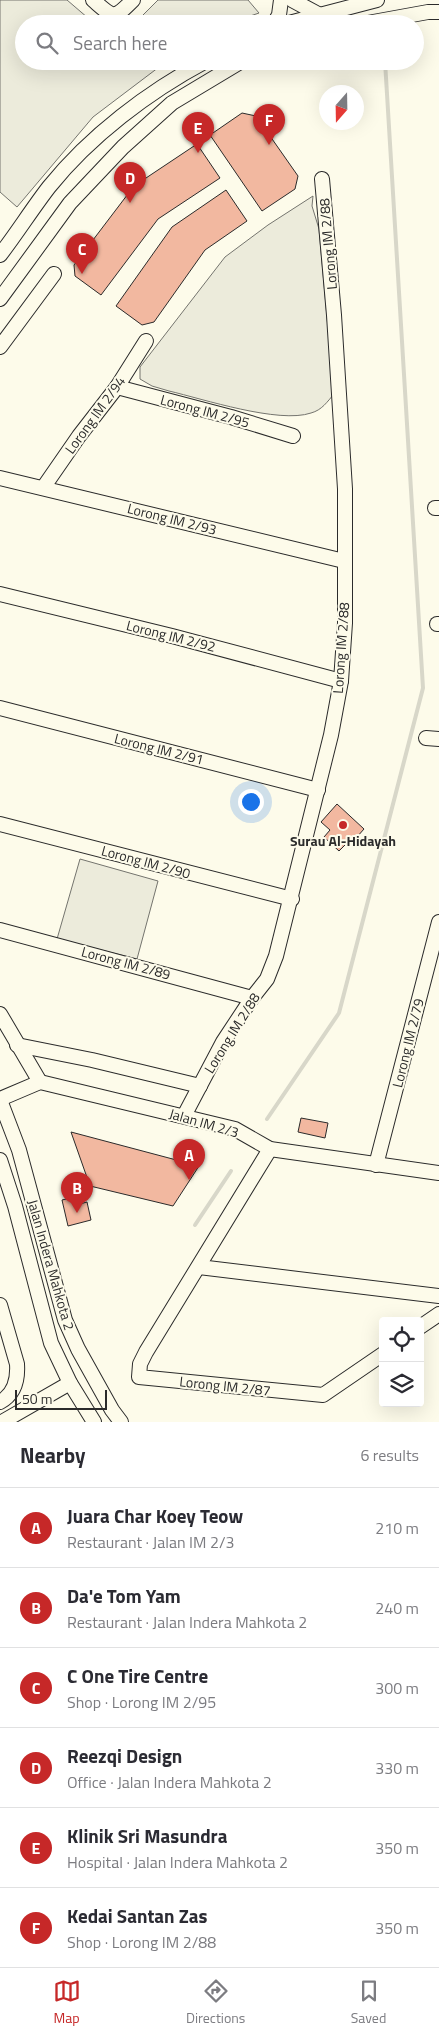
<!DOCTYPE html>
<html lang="en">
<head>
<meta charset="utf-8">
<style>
	:root { --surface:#fff; --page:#f7f7f7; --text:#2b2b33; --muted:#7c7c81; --line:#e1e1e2; --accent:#c62828 }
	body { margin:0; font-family:"Titillium Web",sans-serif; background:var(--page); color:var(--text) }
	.controls { position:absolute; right:15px; bottom:15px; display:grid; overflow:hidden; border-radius:5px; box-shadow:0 5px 20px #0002 }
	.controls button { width:45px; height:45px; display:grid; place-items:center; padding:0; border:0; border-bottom:1px solid var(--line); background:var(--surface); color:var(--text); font:25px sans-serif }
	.compass { position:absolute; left:319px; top:85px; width:45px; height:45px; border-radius:50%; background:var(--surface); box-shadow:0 5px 20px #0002; rotate:200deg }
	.scale { position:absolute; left:15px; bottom:12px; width:92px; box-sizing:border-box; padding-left:5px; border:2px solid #2b2b2b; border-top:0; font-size:14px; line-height:18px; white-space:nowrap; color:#2b2b2b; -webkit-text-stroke:4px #fdfbea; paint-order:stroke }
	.you { position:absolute; left:250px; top:801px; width:18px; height:18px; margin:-12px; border:4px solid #fff; border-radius:50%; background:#1a73e8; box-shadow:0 0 0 8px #1a73e833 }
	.badge { display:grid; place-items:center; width:32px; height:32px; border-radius:50%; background:var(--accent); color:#fff; font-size:16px; font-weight:700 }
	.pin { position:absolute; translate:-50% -41px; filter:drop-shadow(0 1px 2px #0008) }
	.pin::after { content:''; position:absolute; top:26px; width:18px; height:15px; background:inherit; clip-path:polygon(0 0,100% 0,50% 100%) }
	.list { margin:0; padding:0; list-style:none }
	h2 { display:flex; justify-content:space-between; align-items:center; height:65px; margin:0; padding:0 20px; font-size:21px }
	h2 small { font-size:16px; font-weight:400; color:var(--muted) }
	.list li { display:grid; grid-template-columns:32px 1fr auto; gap:15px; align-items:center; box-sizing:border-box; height:80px; padding:0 20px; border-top:1px solid var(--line) }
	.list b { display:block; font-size:19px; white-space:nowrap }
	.list p { margin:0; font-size:16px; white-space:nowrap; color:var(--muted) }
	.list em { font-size:16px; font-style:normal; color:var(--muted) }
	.icon { flex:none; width:28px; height:28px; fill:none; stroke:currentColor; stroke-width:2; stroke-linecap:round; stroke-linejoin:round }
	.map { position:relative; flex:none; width:439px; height:1422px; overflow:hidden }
	.search { position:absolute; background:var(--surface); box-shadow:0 5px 20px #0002; left:15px; right:15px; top:15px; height:55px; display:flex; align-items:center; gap:12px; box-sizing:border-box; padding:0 18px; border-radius:28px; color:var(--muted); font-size:19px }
	.sheet { height:545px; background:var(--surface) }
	nav { display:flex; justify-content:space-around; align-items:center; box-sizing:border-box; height:70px; border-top:1px solid var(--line); background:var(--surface); font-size:14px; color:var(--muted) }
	nav a { display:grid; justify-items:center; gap:2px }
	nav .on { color:var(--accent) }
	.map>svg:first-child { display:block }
	.green { fill:#ecebdb; stroke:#74746e }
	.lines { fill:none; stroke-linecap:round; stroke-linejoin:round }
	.stream { stroke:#d8d7c9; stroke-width:4 }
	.building { fill:#f2b8a0; stroke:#2b2b2b }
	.minor-casing { stroke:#2b2b2b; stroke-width:16 }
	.minor { stroke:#fdfbea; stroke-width:14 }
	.poi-dot { fill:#c62828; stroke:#fdfbea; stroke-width:2 }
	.labels { text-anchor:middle; stroke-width:4; stroke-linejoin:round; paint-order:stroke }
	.street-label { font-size:14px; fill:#2b2b2b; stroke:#fdfbea }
	.poi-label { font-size:14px; font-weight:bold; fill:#2b2b2b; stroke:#fdfbea }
</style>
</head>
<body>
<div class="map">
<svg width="439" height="1422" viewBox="0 0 439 1422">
	<rect width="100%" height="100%" fill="#fdfbea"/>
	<g class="green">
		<polygon points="0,0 67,0 95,24 24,24 24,61 167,61 93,117 17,207 0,192"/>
		<polygon points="158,0 248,0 259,13 227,24 134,24"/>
		<path d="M313,196L312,206L319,229L334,394C327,402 322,410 311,413C279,424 203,399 169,391L152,386L140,379V367L225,257L268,225Z"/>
		<polygon points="80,859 158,881 137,959 57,939"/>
	</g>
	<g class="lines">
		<g class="stream">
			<polyline points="267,1119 339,1013 423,688 385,61"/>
			<polyline points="195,1225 231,1171"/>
		</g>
	</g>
	<g class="building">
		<polygon points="242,113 256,116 298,176 295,189 262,211 210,135"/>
		<polygon points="197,144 220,178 158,219 101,295 75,276 74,265 134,186"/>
		<polygon points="226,190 247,221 205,250 154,322 142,325 116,306 172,227"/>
		<polygon points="337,804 364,829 349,846 346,844 339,851 324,837 330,830 321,822"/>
		<polygon points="301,1118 328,1123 325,1138 298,1132"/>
		<polygon points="71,1132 199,1166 173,1206 90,1186"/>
		<polygon points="74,1197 76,1205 87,1202 91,1220 68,1226 62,1200"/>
	</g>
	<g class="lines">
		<defs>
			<g id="minor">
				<path d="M93,0C114,18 113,20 133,0"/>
				<polyline points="292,0 318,14"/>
				<polyline points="274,24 279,15 281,0"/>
				<polyline points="285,24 377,0"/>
				<polyline points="362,24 428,12 439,12"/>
				<path d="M0,255C17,233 32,209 49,187C90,136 148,92 206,61"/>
				<polyline points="0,299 70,203 123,147 172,103 242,61"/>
				<polyline points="0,347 54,274"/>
				<polyline points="117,387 231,417 293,436"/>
				<polyline points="0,478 344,561"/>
				<polyline points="43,488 79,436 117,387 146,341"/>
				<polyline points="435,508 439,508"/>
				<polyline points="0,594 172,636 341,681"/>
				<polyline points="437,624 439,624"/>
				<polyline points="0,708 318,790"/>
				<polyline points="426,738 439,739"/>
				<polyline points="0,824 292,899"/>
				<polyline points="0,930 252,998"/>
				<polyline points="0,1014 40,1082"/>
				<polyline points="17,1045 92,1060 200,1086"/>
				<polyline points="0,1099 40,1082 235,1129 270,1149 439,1173"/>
				<polyline points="0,1100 19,1150 65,1320 78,1349 112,1410 121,1422"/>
				<polyline points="184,1116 223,1042 252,998 267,979 276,956 331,735 341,681 345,623 345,489 334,315 322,179"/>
				<polyline points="270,1149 146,1352 140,1364 139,1377 323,1395 383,1354"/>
				<polyline points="0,1160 15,1206 51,1343 70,1383 94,1422"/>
				<polyline points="376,1165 439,922"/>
				<polyline points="199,1267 439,1296"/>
				<path d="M0,1305L17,1364C18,1379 15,1394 0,1402"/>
				<polyline points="420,1327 439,1314"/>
				<polyline points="2,1422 70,1383"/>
			</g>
		</defs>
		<use href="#minor" class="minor-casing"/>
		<use href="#minor" class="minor"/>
	</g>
	<circle class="poi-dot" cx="343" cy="825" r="5"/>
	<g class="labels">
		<g class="street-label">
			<text transform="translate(328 244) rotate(-95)" y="5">Lorong IM 2/88</text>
			<text transform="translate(205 411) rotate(15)" y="5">Lorong IM 2/95</text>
			<text transform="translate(95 415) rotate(-54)" y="5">Lorong IM 2/94</text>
			<text transform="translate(172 519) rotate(14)" y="5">Lorong IM 2/93</text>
			<text transform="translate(171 636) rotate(14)" y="5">Lorong IM 2/92</text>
			<text transform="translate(341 648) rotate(-86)" y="5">Lorong IM 2/88</text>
			<text transform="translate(159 749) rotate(14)" y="5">Lorong IM 2/91</text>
			<text transform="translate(146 862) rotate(15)" y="5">Lorong IM 2/90</text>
			<text transform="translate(126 963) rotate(15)" y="5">Lorong IM 2/89</text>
			<text transform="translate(232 1033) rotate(-58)" y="5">Lorong IM 2/88</text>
			<text transform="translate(408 1043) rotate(-76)" y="5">Lorong IM 2/79</text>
			<text transform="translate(204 1123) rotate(16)" y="5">Jalan IM 2/3</text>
			<text transform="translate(51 1265) rotate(74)" y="5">Jalan Indera Mahkota 2</text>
			<text transform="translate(225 1386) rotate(6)" y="5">Lorong IM 2/87</text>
		</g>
		<g class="poi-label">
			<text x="343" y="846">Surau Al-Hidayah</text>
		</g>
	</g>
</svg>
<div class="controls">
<button><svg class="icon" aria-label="locate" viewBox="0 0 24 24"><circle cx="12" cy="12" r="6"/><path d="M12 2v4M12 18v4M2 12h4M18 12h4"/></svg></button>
<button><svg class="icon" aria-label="layers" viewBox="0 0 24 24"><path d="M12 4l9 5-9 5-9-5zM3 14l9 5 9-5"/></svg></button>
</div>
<svg class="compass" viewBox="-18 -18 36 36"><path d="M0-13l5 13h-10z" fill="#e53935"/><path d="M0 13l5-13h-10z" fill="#7c7c81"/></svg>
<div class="scale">50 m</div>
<div class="you"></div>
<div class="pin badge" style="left:189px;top:1180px">A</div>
<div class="pin badge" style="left:77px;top:1213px">B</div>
<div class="pin badge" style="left:82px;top:274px">C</div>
<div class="pin badge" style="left:130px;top:203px">D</div>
<div class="pin badge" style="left:198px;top:153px">E</div>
<div class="pin badge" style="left:269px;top:145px">F</div>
<div class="search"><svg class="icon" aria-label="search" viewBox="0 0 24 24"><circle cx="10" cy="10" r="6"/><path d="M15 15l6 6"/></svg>Search here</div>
</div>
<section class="sheet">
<h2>Nearby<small>6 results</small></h2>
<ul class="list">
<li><span class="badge">A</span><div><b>Juara Char Koey Teow</b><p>Restaurant · Jalan IM 2/3</p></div><em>210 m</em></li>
<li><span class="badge">B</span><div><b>Da'e Tom Yam</b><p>Restaurant · Jalan Indera Mahkota 2</p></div><em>240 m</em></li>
<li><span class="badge">C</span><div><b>C One Tire Centre</b><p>Shop · Lorong IM 2/95</p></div><em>300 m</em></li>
<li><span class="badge">D</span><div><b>Reezqi Design</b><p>Office · Jalan Indera Mahkota 2</p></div><em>330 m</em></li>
<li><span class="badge">E</span><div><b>Klinik Sri Masundra</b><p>Hospital · Jalan Indera Mahkota 2</p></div><em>350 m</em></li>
<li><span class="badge">F</span><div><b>Kedai Santan Zas</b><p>Shop · Lorong IM 2/88</p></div><em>350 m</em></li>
</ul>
</section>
<nav>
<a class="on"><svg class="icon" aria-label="map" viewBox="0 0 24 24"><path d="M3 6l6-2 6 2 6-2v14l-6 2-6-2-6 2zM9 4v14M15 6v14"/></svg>Map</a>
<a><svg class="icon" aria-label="directions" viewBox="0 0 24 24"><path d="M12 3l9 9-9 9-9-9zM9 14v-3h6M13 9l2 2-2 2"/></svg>Directions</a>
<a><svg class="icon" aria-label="saved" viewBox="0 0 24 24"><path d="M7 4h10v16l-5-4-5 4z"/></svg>Saved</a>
</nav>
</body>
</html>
